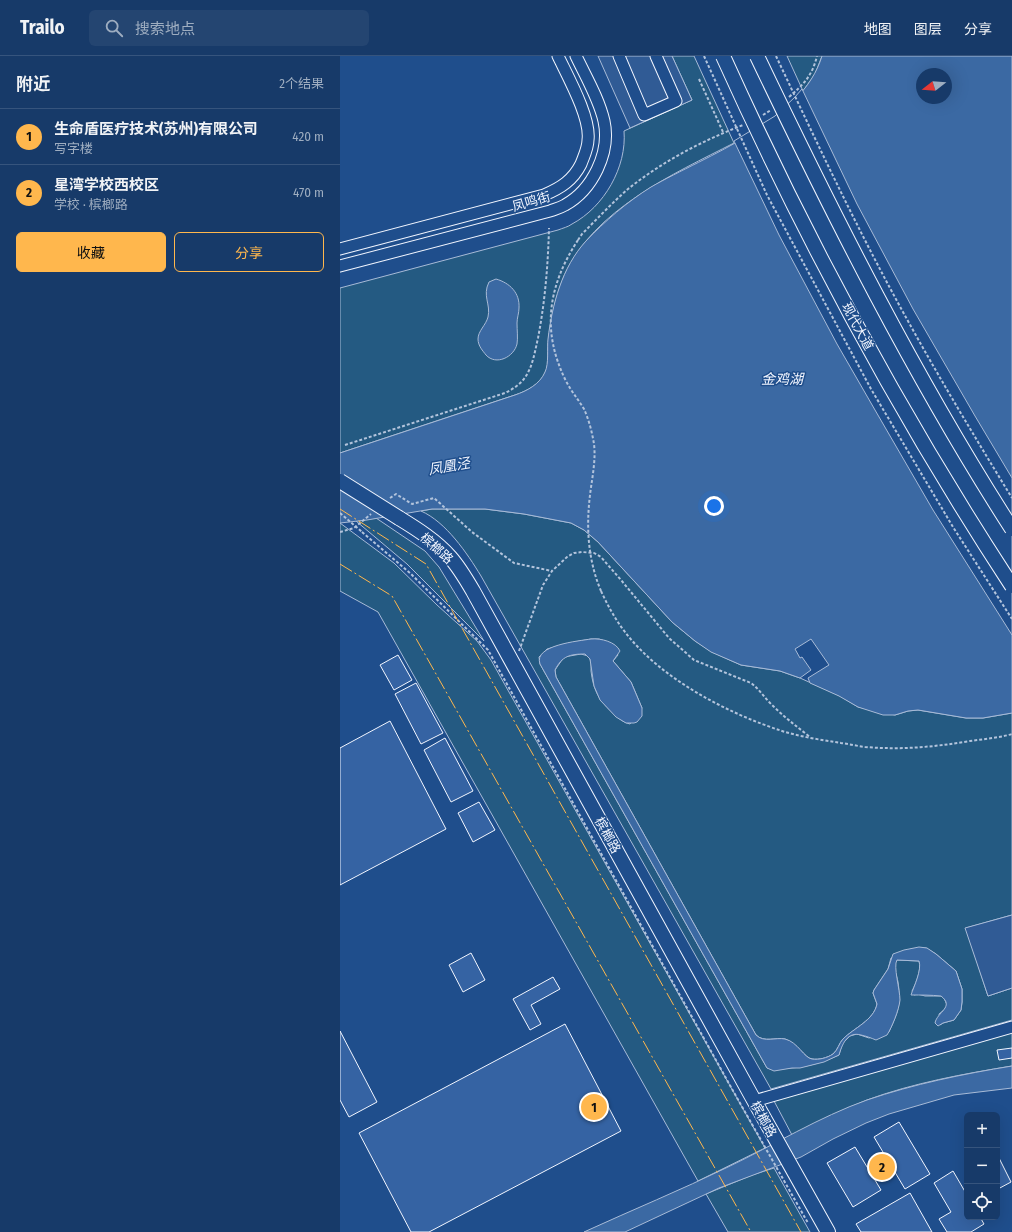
<!DOCTYPE html>
<html lang="zh">
<head>
<meta charset="utf-8">
<style>
	:root { --surface:#173a69; --page:#244571; --text:#f1f3f6; --muted:#9eadc0; --line:#36547d; --accent:#ffb74d }
	body { margin:0; font-family:"Fira Sans Condensed","Noto Sans SC",sans-serif; background:var(--page); color:var(--text) }
	.controls { position:absolute; right:12px; bottom:12px; display:grid; overflow:hidden; border-radius:6px; box-shadow:0 4px 16px #0002 }
	.controls button { width:36px; height:36px; display:grid; place-items:center; padding:0; border:0; border-bottom:1px solid var(--line); background:var(--surface); color:var(--text); font:20px sans-serif }
	.compass { position:absolute; left:576px; top:12px; width:36px; height:36px; border-radius:50%; background:var(--surface); box-shadow:0 4px 16px #0002; rotate:253deg }
	.you { position:absolute; left:374px; top:450px; width:14px; height:14px; margin:-10px; border:3px solid #fff; border-radius:50%; background:#1a73e8; box-shadow:0 0 0 6px #1a73e833 }
	.badge { display:grid; place-items:center; width:26px; height:26px; border-radius:50%; background:var(--accent); color:#111; font-size:13px; font-weight:700 }
	.pin { position:absolute; translate:-50% -50%; border:2px solid #fff; box-shadow:0 1px 4px #0006 }
	.list { margin:0; padding:0; list-style:none }
	h2 { display:flex; justify-content:space-between; align-items:center; height:52px; margin:0; padding:0 16px; font-size:17px }
	h2 small { font-size:13px; font-weight:400; color:var(--muted) }
	.list li { display:grid; grid-template-columns:26px 1fr auto; gap:12px; align-items:center; box-sizing:border-box; height:56px; padding:0 16px; border-top:1px solid var(--line) }
	.list b { display:block; font-size:15px; white-space:nowrap }
	.list p { margin:0; font-size:13px; white-space:nowrap; color:var(--muted) }
	.list em { font-size:13px; font-style:normal; color:var(--muted) }
	.actions { display:flex; gap:8px; padding:12px 16px }
	.actions a { flex:1; padding:9px 0; border:1px solid var(--accent); border-radius:6px; text-align:center; font-size:14px; color:var(--accent) }
	.actions .main { background:var(--accent); color:#111 }
	.icon { flex:none; width:22px; height:22px; fill:none; stroke:currentColor; stroke-width:2; stroke-linecap:round; stroke-linejoin:round }
	.map { position:relative; flex:none; width:672px; height:1176px; overflow:hidden }
	header { display:flex; align-items:center; gap:24px; box-sizing:border-box; height:56px; padding:0 20px; background:var(--surface); border-bottom:1px solid var(--line) }
	header strong { font-size:19px }
	nav { display:flex; gap:22px; margin-inline-start:auto; font-size:14px }
	.search { width:280px; height:36px; background:var(--page); display:flex; align-items:center; gap:10px; box-sizing:border-box; padding:0 14px; border-radius:6px; color:var(--muted); font-size:15px }
	main { display:flex }
	aside { flex:1; background:var(--surface) }
	.map>svg:first-child { display:block }
	.green { fill:#245a82; stroke:#a8bbd7; fill-rule:evenodd }
	.parking { fill:#305b95; stroke:#a8bbd7 }
	.water { fill:#3b69a3; stroke:#a8bbd7; fill-rule:evenodd }
	.pier { fill:#1f4e8c; stroke:#a8bbd7 }
	.building { fill:#3563a3; stroke:#f2f6ff }
	.lines { fill:none; stroke-linecap:round; stroke-linejoin:round }
	.minor-casing { stroke:#f2f6ff; stroke-width:13 }
	.major-casing { stroke:#f2f6ff; stroke-width:16 }
	.path { stroke:#b3c4dc; stroke-width:2; stroke-dasharray:3 2; stroke-linecap:butt }
	.minor { stroke:#1f4e8c; stroke-width:11 }
	.major { stroke:#1f4e8c; stroke-width:14 }
	.major-bridge-casing { stroke:#f2f6ff; stroke-width:16; stroke-linecap:butt }
	.path-bridge { stroke:#b3c4dc; stroke-width:2; stroke-dasharray:3 2; stroke-linecap:butt }
	.major-bridge { stroke:#1f4e8c; stroke-width:14 }
	.power { stroke:#ffb74d; stroke-width:1; stroke-dasharray:14 3 2 3; stroke-linecap:butt }
	.labels { text-anchor:middle; stroke-width:3; stroke-linejoin:round; paint-order:stroke }
	.street-label { font-size:13px; fill:#f2f6ff; stroke:#1f4e8c }
	.water-label { font-size:14px; font-style:italic; fill:#f2f6ff; stroke:#1f4e8c }
</style>
</head>
<body>
<header>
<strong>Trailo</strong>
<div class="search"><svg class="icon" aria-label="search" viewBox="0 0 24 24"><circle cx="10" cy="10" r="6"/><path d="M15 15l6 6"/></svg>搜索地点</div>
<nav><a>地图</a><a>图层</a><a>分享</a></nav>
</header>
<main>
<aside>
<h2>附近<small>2个结果</small></h2>
<ul class="list">
<li><span class="badge">1</span><div><b>生命盾医疗技术(苏州)有限公司</b><p>写字楼</p></div><em>420 m</em></li>
<li><span class="badge">2</span><div><b>星湾学校西校区</b><p>学校 · 槟榔路</p></div><em>470 m</em></li>
</ul>
<div class="actions"><a class="main">收藏</a><a>分享</a></div>
</aside>
<div class="map">
<svg width="672" height="1176" viewBox="0 0 672 1176">
	<rect width="100%" height="100%" fill="#1f4e8c"/>
	<g class="green">
		<path d="M332,0H354L394,87C333,118 253,154 224,220C215,242 210,265 208,288C207,296 209,308 206,315C201,328 187,335 175,339L0,397V232L218,174C223,172 228,171 232,168C264,151 287,111 284,75L352,44Z"/>
		<polygon points="447,0 482,0 475,18 463,35"/>
		<path d="M92,453H145L184,458L231,467L244,474L258,486L332,566L355,585L372,596L401,609L440,615L460,622L500,640L518,651L555,659L568,655L578,654L626,662H643L672,657V859L626,872L648,940L672,932V964L431,1033L141,520C127,497 106,466 81,455ZM251,583H259L271,587L278,599L273,605L291,626L302,652L290,668C282,666 277,661 272,656C258,644 253,632 251,615C251,609 252,605 248,600L241,598L224,601L215,614L216,621L416,979C424,987 436,981 445,983C457,987 465,1002 472,1003C479,1004 487,1002 493,998C498,994 499,987 503,983C514,972 534,964 537,948L533,937L534,934L548,913L551,902L571,893L586,892L596,898L616,915L622,933V946L621,954L614,964L603,967L600,969L599,958L605,953L607,949L604,942L601,940H585L578,938L574,939L572,935C576,928 582,912 579,905L556,904C552,911 557,919 558,926C559,931 559,937 559,942C560,954 553,966 549,976L529,982L517,978L510,980L502,988L499,999C483,1006 468,1011 451,1012C442,1012 436,1015 427,1012L200,608L199,601L207,593L229,587Z"/>
		<polygon points="36,462 85,495 99,511 144,585 67,508 16,465"/>
		<polygon points="0,467 54,507 97,549 137,585 151,604 425,1092 358,1125 38,556 0,535"/>
		<path d="M672,975V1010C623,1018 573,1027 527,1044C501,1054 476,1067 452,1079L434,1045Z"/>
		<polygon points="434,1112 470,1176 388,1176 366,1138 412,1119"/>
	</g>
	<g class="parking">
		<polygon points="258,0 332,0 352,44 290,72"/>
		<polygon points="672,859 672,932 648,940 625,872"/>
	</g>
	<g class="water">
		<path d="M482,0H672V657L643,662H626L578,654L568,655L555,659H543L518,651L499,640L470,627L468,622L489,609L471,583L455,593L460,602L462,601L471,614L460,622L440,615L401,609L371,596L355,585L332,566L258,486L244,474L231,467L184,458L145,453H92L27,464L0,467V397L175,339C187,335 200,328 205,316C209,308 207,292 208,283C212,249 222,211 246,185C265,165 287,146 311,131C367,99 462,66 482,0ZM582,18H606V42H582Z"/>
		<path d="M156,223C170,227 180,237 179,252C179,257 177,262 177,267C177,274 178,282 177,288C174,301 156,310 146,299C143,295 138,290 138,283C138,275 146,269 148,261C151,248 142,240 149,226Z"/>
		<path d="M251,583C261,582 276,586 280,595L273,605L291,626L302,652V660L297,666L294,667H286L276,661L260,644L254,630L250,603L245,598C230,598 222,600 215,614L216,621L416,979C424,987 436,981 445,983C458,986 464,1002 472,1003C479,1004 487,1002 493,998C498,994 499,987 503,983C514,972 534,964 537,948L533,937L534,934L548,913L553,898L564,894L579,891L587,892L596,898L616,915L622,933V946L621,954L614,964L603,967L598,970L595,967C597,956 615,951 601,940C591,939 581,939 571,939C574,930 582,914 579,905L557,904C553,910 560,934 560,944C559,954 552,971 547,979L536,984C531,982 526,980 521,979C507,975 502,989 499,999L484,1006L460,1012H452L434,1015L427,1012L200,608C193,589 239,585 251,583Z"/>
		<path d="M672,1010V1032L614,1039L549,1058L526,1067L493,1083L461,1101L379,1132L285,1176H244C292,1154 341,1134 388,1111C434,1089 479,1061 527,1044C574,1028 623,1018 672,1010Z"/>
	</g>
	<polygon class="pier" points="462,33 517,148 573,253 635,360 672,422 672,579 593,454 535,354 497,288 439,179 394,85 435,60 455,41"/>
	<g class="building">
		<polygon points="58,599 72,624 54,634 40,609"/>
		<polygon points="76,627 103,677 81,688 55,638"/>
		<polygon points="50,665 106,773 0,829 0,692"/>
		<polygon points="105,682 133,735 111,746 84,694"/>
		<polygon points="139,746 155,774 133,786 118,757"/>
		<polygon points="131,897 145,924 123,936 109,909"/>
		<polygon points="213,921 220,933 191,949 201,968 190,974 173,943"/>
		<polygon points="225,968 281,1075 89,1176 71,1176 19,1077"/>
		<polygon points="0,975 37,1046 9,1061 0,1044"/>
		<polygon points="672,992 672,1002 659,1004 657,994"/>
		<polygon points="559,1066 590,1118 565,1133 534,1081"/>
		<polygon points="515,1091 541,1134 513,1151 487,1107"/>
		<polygon points="657,1098 671,1126 658,1133 657,1131"/>
		<polygon points="613,1115 627,1139 627,1161 640,1161 644,1168 631,1176 607,1176 599,1163 611,1156 594,1127"/>
		<polygon points="570,1137 592,1176 521,1176 516,1168"/>
	</g>
	<g class="lines">
		<defs>
			<g id="minor">
				<polyline points="279,0 304,59 336,45 316,0"/>
				<path d="M0,193L204,139C221,132 233,124 241,108C244,100 248,92 248,84C251,62 228,21 218,0"/>
				<path d="M0,210L210,155C215,153 220,152 225,149C252,134 271,97 264,65C259,43 246,21 236,0"/>
				<polyline points="414,1045 672,971"/>
			</g>
			<path id="major" d="M59,462C77,473 96,485 110,501C119,511 126,523 133,535L411,1039L488,1176"/>
		</defs>
		<use href="#minor" class="minor-casing"/>
		<use href="#major" class="major-casing"/>
		<g class="path">
			<polyline points="359,23 383,76"/>
			<path d="M449,41C464,28 472,20 477,0"/>
			<polyline points="423,59 431,54"/>
			<path d="M238,184L242,178C257,163 272,147 288,133C323,105 362,85 403,69"/>
			<path d="M5,389L165,337C173,333 181,328 186,320C193,309 195,295 198,282C205,246 208,209 209,172"/>
			<polyline points="50,442 56,438 72,448 94,442 132,476 174,507 212,515"/>
			<polyline points="0,476 14,472 31,458"/>
			<polyline points="22,476 70,517 148,594 392,1033 468,1167"/>
			<path d="M261,535C268,550 275,563 285,576C321,623 387,657 442,675C461,681 482,684 501,687C509,688 517,690 525,691C562,694 594,691 630,685C644,683 658,682 672,678"/>
			<path d="M179,595L203,529L212,515L227,501L234,497L242,496L254,497L261,501L281,524L329,582L354,604L411,627C419,633 424,641 431,648C443,660 456,670 470,681"/>
		</g>
		<use href="#minor" class="minor"/>
		<use href="#major" class="major"/>
		<defs>
			<g id="major-bridge">
				<path d="M383,0C466,184 562,362 672,530"/>
				<path d="M417,0C494,161 575,322 672,473"/>
				<polyline points="0,425 59,462"/>
			</g>
		</defs>
		<use href="#major-bridge" class="major-bridge-casing"/>
		<g class="path-bridge">
			<polyline points="364,0 427,139 531,333 613,471 672,563"/>
			<path d="M436,0C478,89 520,179 568,265C601,325 636,383 672,442"/>
			<path d="M238,184C208,230 201,275 226,325C231,335 238,343 244,353C249,364 252,376 254,388C256,405 252,422 250,439C246,472 248,504 261,535"/>
			<polyline points="0,457 22,476"/>
		</g>
		<use href="#major-bridge" class="major-bridge"/>
		<g class="power">
			<polyline points="0,453 86,508 461,1176"/>
			<polyline points="0,508 52,540 411,1176"/>
		</g>
	</g>
	<g class="labels">
		<g class="street-label">
			<text transform="translate(191 145) rotate(-16)" y="5">凤鸣街</text>
			<text transform="translate(518 270) rotate(62)" y="5">现代大道</text>
			<text transform="translate(97 492) rotate(42)" y="5">槟榔路</text>
			<text transform="translate(268 779) rotate(61)" y="5">槟榔路</text>
			<text transform="translate(424 1063) rotate(61)" y="5">槟榔路</text>
		</g>
		<g class="water-label">
			<text x="442" y="328">金鸡湖</text>
			<text transform="translate(109 410) rotate(-10)" y="5">凤凰泾</text>
		</g>
	</g>
</svg>
<div class="controls">
<button>+</button>
<button>−</button>
<button><svg class="icon" aria-label="locate" viewBox="0 0 24 24"><circle cx="12" cy="12" r="6"/><path d="M12 2v4M12 18v4M2 12h4M18 12h4"/></svg></button>
</div>
<svg class="compass" viewBox="-18 -18 36 36"><path d="M0-13l5 13h-10z" fill="#e53935"/><path d="M0 13l5-13h-10z" fill="#9eadc0"/></svg>
<div class="you"></div>
<div class="pin badge" style="left:254px;top:1051px">1</div>
<div class="pin badge" style="left:542px;top:1111px">2</div>
</div>
</main>
</body>
</html>
